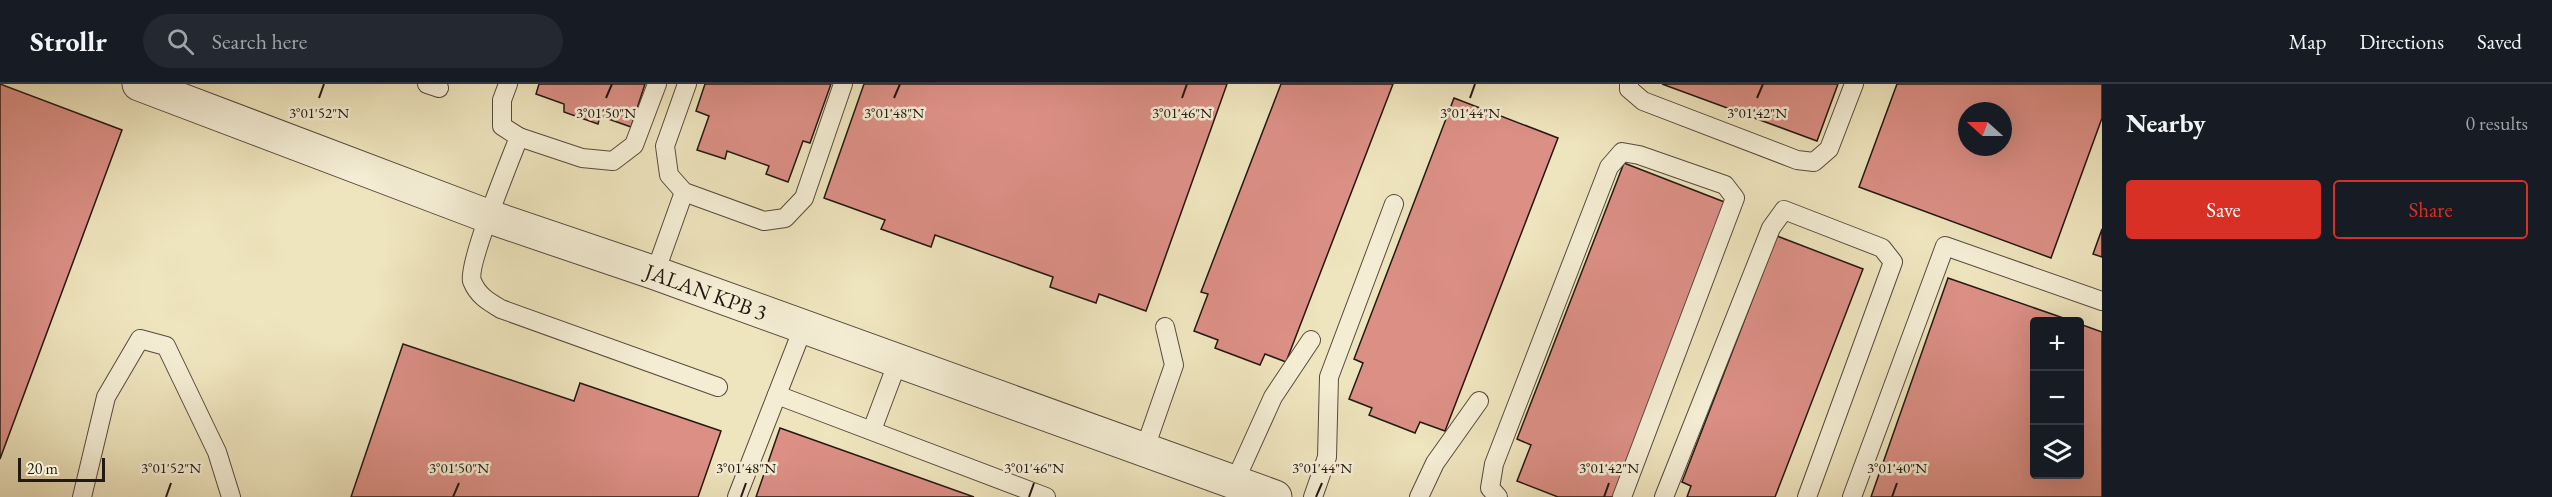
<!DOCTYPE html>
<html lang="en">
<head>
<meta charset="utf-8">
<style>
	:root { --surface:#171b24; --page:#242831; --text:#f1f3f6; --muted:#9ea1a6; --line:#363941; --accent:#d93025 }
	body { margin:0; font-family:"EB Garamond",serif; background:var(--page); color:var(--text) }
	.controls { position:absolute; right:18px; bottom:18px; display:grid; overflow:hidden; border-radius:6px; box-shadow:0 6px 24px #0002 }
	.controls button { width:54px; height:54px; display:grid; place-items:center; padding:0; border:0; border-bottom:2px solid var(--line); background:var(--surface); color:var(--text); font:30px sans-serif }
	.compass { position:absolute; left:1958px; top:18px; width:54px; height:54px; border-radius:50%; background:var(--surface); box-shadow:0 6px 24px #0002; rotate:291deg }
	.scale { position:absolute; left:18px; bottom:15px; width:87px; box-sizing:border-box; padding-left:6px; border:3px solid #231812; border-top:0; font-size:16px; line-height:21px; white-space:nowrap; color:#231812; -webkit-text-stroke:4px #f4edd4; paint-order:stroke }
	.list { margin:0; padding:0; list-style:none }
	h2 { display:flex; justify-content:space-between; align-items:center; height:78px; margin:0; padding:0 24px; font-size:26px }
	h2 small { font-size:20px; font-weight:400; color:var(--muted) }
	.actions { display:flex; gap:12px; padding:18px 24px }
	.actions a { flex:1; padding:14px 0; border:2px solid var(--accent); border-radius:6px; text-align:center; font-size:21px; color:var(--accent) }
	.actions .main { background:var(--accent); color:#fff }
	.icon { flex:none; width:33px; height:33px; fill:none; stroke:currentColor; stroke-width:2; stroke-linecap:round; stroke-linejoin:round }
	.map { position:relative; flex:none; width:2102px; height:413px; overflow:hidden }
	header { display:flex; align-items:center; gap:36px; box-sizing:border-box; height:84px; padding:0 30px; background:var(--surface); border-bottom:2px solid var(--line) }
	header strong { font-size:28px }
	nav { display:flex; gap:33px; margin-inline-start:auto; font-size:21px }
	.search { width:420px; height:54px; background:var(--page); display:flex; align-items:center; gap:15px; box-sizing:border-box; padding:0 21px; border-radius:33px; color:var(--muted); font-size:22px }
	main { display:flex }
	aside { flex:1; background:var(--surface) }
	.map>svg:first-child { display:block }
	.building { fill:#db8f85; stroke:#231812; stroke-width:1.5; fill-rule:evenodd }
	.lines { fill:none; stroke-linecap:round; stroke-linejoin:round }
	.service-casing { stroke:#564b3d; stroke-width:20 }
	.minor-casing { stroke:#564b3d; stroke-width:35 }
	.service { stroke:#f4edd4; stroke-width:18 }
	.minor { stroke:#f4edd4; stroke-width:33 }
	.ticks { fill:none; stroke:#231812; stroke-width:2 }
	.labels { text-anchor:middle; stroke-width:5; stroke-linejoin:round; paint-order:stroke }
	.street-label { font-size:22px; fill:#231812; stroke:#f4edd4 }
	.ticks-label { font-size:15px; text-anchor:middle; fill:#231812; stroke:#f4edd4; stroke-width:5; stroke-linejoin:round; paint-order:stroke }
</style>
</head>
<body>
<header>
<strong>Strollr</strong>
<div class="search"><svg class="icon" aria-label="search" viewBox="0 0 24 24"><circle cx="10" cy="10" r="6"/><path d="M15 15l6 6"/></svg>Search here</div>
<nav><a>Map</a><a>Directions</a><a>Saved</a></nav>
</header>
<main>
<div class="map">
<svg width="2102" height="413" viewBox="0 0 2102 413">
	<rect width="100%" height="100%" fill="#eee4bd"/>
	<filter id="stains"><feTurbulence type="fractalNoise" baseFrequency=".00333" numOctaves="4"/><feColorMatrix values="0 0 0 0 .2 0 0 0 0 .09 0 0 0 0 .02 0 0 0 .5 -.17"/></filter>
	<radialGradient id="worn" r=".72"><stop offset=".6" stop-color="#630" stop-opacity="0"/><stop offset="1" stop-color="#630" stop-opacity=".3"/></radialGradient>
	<g class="building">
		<polygon points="0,0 122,46 0,375"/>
		<polygon points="539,0 645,0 631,43 600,32 598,40 564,28 564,20 536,10"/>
		<polygon points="705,0 831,0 810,59 803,57 788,98 766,90 769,82 727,67 725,75 697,66 709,32 696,27"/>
		<polygon points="864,0 1227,0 1146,227 1099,210 1096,219 1050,203 1053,193 935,151 931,163 881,145 885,136 824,114"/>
		<polygon points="1281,0 1393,0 1286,278 1265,270 1260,281 1215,264 1218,256 1194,247 1208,210 1201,208"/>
		<polygon points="1662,0 1838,0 1817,57"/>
		<path d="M1897,0H2102V34L2051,174L1859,103ZM1967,27H2003V63H1967Z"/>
		<polygon points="1454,14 1558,54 1445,347 1420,338 1415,349 1369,331 1372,324 1349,315 1363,279 1354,275"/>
		<polygon points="1624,79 1727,119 1613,413 1558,413 1517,397 1531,361 1517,355"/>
		<polygon points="2102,145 2102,173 2093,170"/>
		<polygon points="1777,152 1863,185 1775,413 1687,413 1691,402 1682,398"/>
		<polygon points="1948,194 2072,237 2034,237 2034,390 2080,390 2080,240 2102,248 2102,413 1871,413"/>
		<polygon points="403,260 574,317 580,299 721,347 698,413 351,413"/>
		<polygon points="780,344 974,413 756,413"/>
	</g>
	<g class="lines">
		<defs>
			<g id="service">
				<polyline points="427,0 439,4"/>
				<path d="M508,0L502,16V42L519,53C510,76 467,181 472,197C478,212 489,218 501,225L718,303"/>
				<polyline points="687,0 665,62 669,91 684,108 764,137 785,134 804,114 843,0"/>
				<polyline points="1629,0 1629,5 1643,17 1797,76 1814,78 1829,65 1854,0"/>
				<polyline points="519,53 582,74 613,77 634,61 657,0"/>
				<polyline points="655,189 684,108"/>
				<polyline points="777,311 1046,413"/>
				<polyline points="872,346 898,277"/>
				<polyline points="1145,364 1174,281 1165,243"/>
				<polyline points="1235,397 1273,313 1311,256"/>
				<polyline points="82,413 106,313 140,255 166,262 217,368 231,413"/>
				<polyline points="737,413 803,244"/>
				<polyline points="1313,413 1327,373 1329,293 1394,120"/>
				<polyline points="1419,413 1435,379 1479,317"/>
				<polyline points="1498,413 1490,404 1494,380 1609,83 1622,68 1639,71 1725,101 1735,114 1622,413"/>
				<polyline points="1664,413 1771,144 1784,126 1882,164 1893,178 1807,413"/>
				<polyline points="1852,413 1945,162 2102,217"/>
			</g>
			<g id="minor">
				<path id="s1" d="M139,0L490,133L655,189L1275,413"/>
			</g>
		</defs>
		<use href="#service" class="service-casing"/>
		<use href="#minor" class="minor-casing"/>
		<use href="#service" class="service"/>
		<use href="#minor" class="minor"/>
	</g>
	<path class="ticks" d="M319,14L324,0M606,14L612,0M894,14L900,0M1182,14L1187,0M1470,14L1475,0M1757,14L1763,0M166,413L171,399M453,413L459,399M741,413L746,399M1029,413L1034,399M1316,413L1322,399M1604,413L1609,399M1892,413L1897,399"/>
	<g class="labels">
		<g class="street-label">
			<text dy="8" stroke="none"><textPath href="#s1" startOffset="604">JALAN KPB 3</textPath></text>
		</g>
	</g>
	<g class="ticks-label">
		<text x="319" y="34">3°01'52"N</text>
		<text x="606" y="34">3°01'50"N</text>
		<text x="1182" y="34">3°01'46"N</text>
		<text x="1470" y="34">3°01'44"N</text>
		<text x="894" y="34">3°01'48"N</text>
		<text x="1757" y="34">3°01'42"N</text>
		<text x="171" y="389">3°01'52"N</text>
		<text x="459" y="389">3°01'50"N</text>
		<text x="746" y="389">3°01'48"N</text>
		<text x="1034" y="389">3°01'46"N</text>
		<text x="1322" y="389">3°01'44"N</text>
		<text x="1609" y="389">3°01'42"N</text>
		<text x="1897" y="389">3°01'40"N</text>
	</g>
	<rect width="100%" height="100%" filter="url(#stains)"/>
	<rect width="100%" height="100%" fill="url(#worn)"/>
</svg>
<div class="controls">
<button>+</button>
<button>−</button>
<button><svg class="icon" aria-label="layers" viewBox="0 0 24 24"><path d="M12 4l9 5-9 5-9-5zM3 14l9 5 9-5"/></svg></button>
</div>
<svg class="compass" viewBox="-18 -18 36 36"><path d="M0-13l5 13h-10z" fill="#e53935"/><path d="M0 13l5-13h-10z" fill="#9ea1a6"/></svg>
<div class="scale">20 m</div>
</div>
<aside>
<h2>Nearby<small>0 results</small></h2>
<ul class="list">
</ul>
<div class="actions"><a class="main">Save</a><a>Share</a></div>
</aside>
</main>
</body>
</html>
